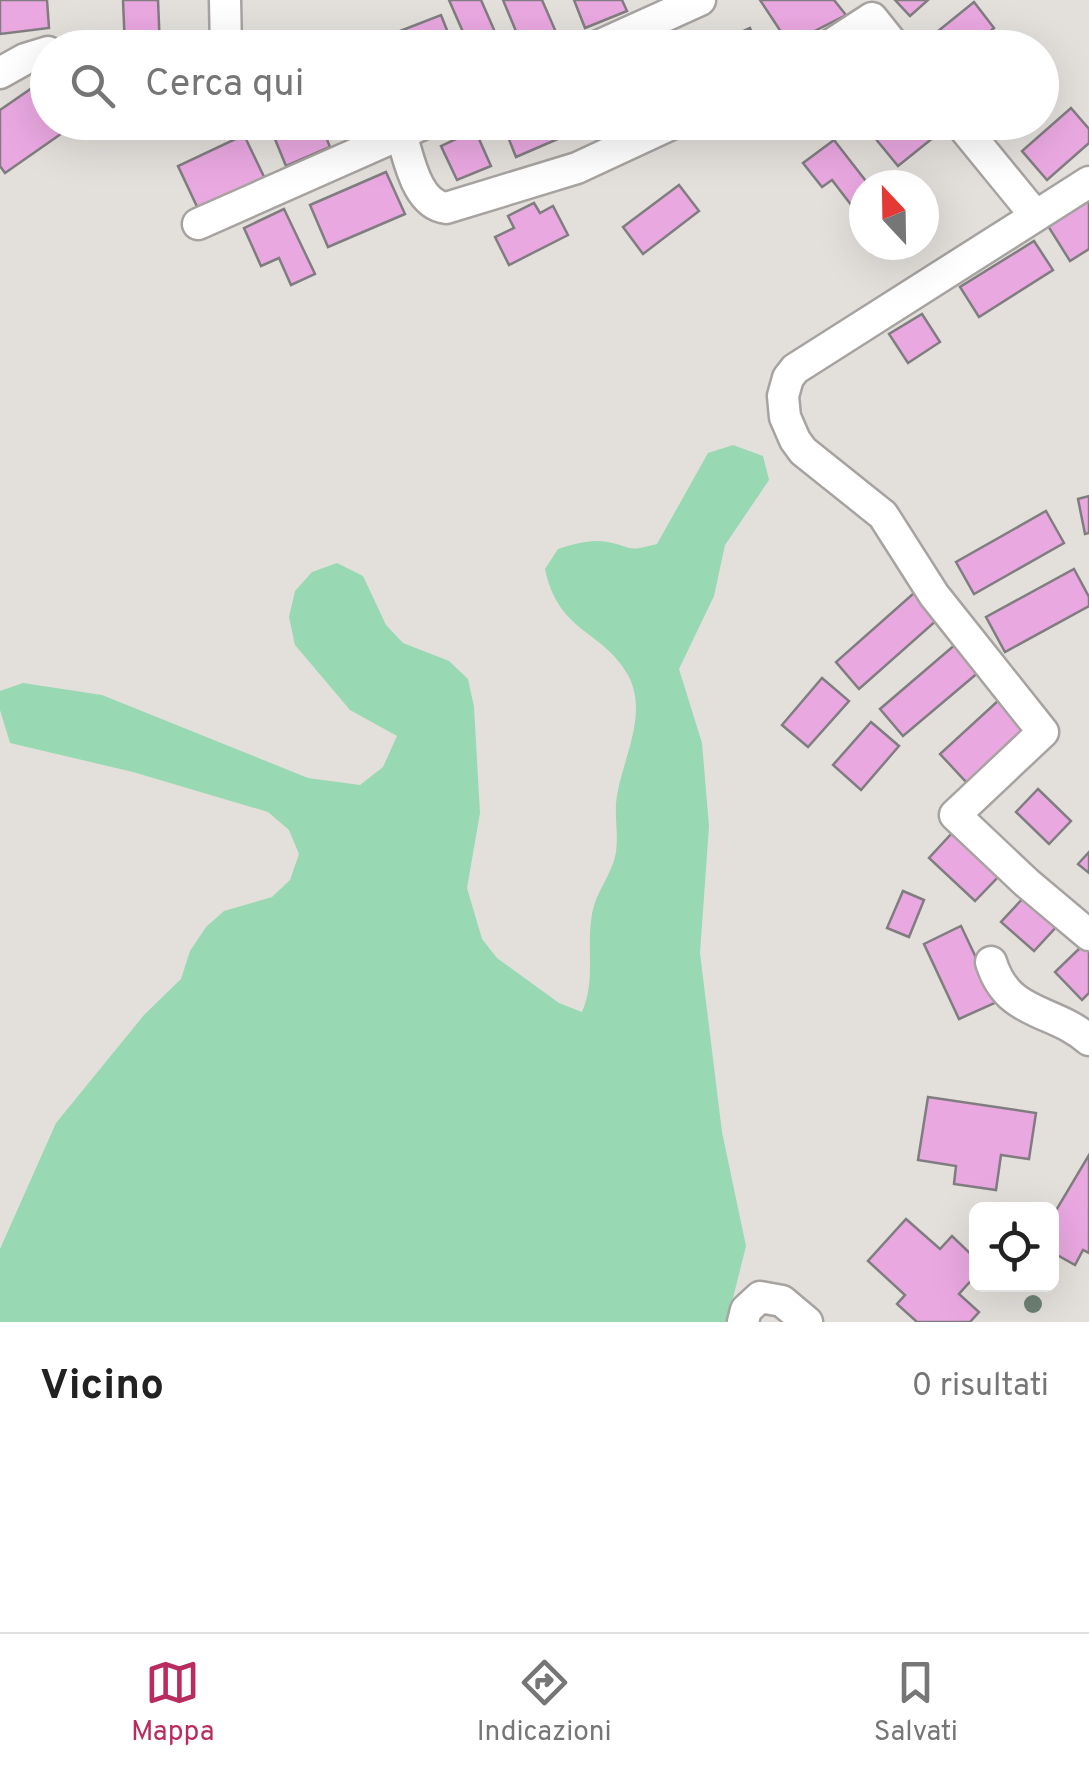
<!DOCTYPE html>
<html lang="it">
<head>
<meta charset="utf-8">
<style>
	:root { --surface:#fff; --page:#f6f6f6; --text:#222; --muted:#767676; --line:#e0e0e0; --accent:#b92c5f }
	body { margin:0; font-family:Overpass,sans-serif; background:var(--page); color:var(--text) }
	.controls { position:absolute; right:30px; bottom:30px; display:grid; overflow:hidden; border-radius:15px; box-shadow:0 10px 40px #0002 }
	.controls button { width:90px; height:90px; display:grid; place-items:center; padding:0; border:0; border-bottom:2px solid var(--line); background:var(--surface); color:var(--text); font:50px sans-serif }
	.compass { position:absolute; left:849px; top:170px; width:90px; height:90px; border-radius:50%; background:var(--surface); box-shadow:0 10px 40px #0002; rotate:338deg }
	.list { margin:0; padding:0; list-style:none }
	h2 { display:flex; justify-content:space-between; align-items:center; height:130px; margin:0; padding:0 40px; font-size:42px }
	h2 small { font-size:32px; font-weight:400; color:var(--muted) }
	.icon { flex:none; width:55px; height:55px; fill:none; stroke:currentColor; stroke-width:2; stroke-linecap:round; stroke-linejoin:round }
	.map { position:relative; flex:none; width:1089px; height:1322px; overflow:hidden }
	.search { position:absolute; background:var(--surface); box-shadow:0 10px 40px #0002; left:30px; right:30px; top:30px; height:110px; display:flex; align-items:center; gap:25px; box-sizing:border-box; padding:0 35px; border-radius:55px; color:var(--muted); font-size:38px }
	.sheet { height:310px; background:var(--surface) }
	nav { display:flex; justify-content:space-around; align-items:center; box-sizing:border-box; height:140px; border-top:2px solid var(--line); background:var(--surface); font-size:28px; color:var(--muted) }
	nav a { display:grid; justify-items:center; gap:5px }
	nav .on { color:var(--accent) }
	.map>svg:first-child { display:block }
	.green { fill:#98d8b2 }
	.building { fill:#eaa8e1; stroke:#807d80; stroke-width:2.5 }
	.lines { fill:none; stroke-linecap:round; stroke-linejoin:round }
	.minor-casing { stroke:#a7a3a0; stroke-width:35 }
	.minor { stroke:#fff; stroke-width:30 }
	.tree { fill:#6f8276 }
</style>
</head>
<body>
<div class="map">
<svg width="1089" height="1322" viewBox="0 0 1089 1322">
	<rect width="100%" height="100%" fill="#e3e0dc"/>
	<path class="green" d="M733,445L763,456L769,480L725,545L714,596L679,669L702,743L709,826L700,953L722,1132L746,1246L727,1322H0V1249L56,1123L144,1015L181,979L190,951L206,927L224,911L272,897L290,880L299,854L289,830L268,812L133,772L10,743L0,710V691L23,683L102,695L308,778L360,785L383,767L397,736L350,710L295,645L289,617L295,591L312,572L337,563L363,576L386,625L403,643L449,661L468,679L474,707L480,813L467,888L482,939L497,958L559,1003L582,1012C596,980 586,948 592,914C595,894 610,877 615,857C619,839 615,821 616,803C620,762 650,716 628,675C603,630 558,633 545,569L558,549C574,544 591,539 608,542C636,548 626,552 657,544L708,453Z"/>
	<g class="building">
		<polygon points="0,0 47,0 49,28 0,34"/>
		<polygon points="123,0 158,0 160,48 125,48"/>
		<polygon points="449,0 481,0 502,48 470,48"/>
		<polygon points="503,0 542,0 562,46 523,48"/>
		<polygon points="574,0 622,0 627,11 585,28"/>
		<polygon points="760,0 834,0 846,15 789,44"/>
		<polygon points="895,0 928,0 910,16"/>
		<polygon points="974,2 994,28 970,48 933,48 927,40"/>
		<polygon points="441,15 454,48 407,48 400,31"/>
		<polygon points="750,28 759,48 707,48"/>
		<polygon points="667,36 672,48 641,48"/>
		<polygon points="1042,72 1054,86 1042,97"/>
		<polygon points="48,77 48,122 78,122 5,173 0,166 0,110"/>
		<polygon points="1071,108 1089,129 1089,143 1047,180 1022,151"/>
		<polygon points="268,122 320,122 330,147 286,166"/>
		<polygon points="347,122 393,122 354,139"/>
		<polygon points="502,122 553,122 560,138 516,157"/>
		<polygon points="584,122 610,122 588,132"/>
		<polygon points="882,122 930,122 939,133 898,166 870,132"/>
		<polygon points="475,130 491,166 457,180 441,146"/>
		<polygon points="244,135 266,181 200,213 178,166"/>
		<polygon points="834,140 869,185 864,185 864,197 852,206 832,180 822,187 803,163"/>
		<polygon points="386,172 405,214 328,247 310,205"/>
		<polygon points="679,185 699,211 643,254 623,227"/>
		<polygon points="1089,201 1089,249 1070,261 1048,226"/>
		<polygon points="534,203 540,213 553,206 568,235 509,265 495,237 514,228 508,216"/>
		<polygon points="284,209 315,274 291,285 279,258 261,266 244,228"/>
		<polygon points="1034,241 1053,270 979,317 960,287"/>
		<polygon points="922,314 940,342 908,363 889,334"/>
		<polygon points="1089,496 1089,533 1085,534 1078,499"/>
		<polygon points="1046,511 1064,543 974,594 956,562"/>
		<polygon points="1074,569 1089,597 1089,606 1005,652 986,617"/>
		<polygon points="914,593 937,620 859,689 836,662"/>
		<polygon points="957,643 980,671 903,736 880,709"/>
		<polygon points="822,678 849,701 808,747 782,725"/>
		<polygon points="1000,699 1027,728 967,783 940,754"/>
		<polygon points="871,722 899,746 861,790 833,765"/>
		<polygon points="1038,789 1071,821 1049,844 1016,812"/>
		<polygon points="953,832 1000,875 975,901 929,858"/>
		<polygon points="1089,852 1089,873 1078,864"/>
		<polygon points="903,891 924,900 909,937 887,928"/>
		<polygon points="1025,896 1058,925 1034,951 1001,922"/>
		<polygon points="961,926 997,1002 959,1019 924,944"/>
		<polygon points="1084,944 1089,949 1089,993 1082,1000 1055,972"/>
		<polygon points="928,1097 1036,1113 1029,1159 1001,1155 996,1190 954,1184 956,1166 918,1160"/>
		<polygon points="1089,1155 1089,1253 1083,1250 1075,1265 1052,1252 1052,1217"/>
		<polygon points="906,1219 940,1249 952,1236 976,1259 976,1275 959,1294 979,1312 970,1322 917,1322 897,1304 905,1295 868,1261"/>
	</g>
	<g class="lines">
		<defs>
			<g id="minor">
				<polyline points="225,0 226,48"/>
				<polyline points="594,48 700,0"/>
				<polyline points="826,48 872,18 896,48"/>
				<polyline points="0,73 25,59 48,52"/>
				<path d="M427,122L401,134C409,158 416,204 446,208L577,168L676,122"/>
				<polyline points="959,122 1035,215"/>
				<polyline points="1089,182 795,369 788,378 783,396 785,417 795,440 803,451 883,515 934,595 1043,732 955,815 1027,883 1089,935"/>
				<polyline points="198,224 401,134"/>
				<path d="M991,962C1008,1017 1053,1008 1089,1040"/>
				<polyline points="743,1322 746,1310 760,1297 782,1301 807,1322"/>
			</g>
		</defs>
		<use href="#minor" class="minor-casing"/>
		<use href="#minor" class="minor"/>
	</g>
	<circle class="tree" cx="1033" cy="1304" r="9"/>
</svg>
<div class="controls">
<button><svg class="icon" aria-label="locate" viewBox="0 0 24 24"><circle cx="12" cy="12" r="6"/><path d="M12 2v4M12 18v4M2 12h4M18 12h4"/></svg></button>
</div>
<svg class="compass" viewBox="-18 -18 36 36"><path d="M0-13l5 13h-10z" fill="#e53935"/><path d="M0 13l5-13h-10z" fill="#767676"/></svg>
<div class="search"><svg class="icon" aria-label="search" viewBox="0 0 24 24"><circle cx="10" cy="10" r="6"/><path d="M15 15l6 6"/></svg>Cerca qui</div>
</div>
<section class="sheet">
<h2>Vicino<small>0 risultati</small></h2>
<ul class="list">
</ul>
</section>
<nav>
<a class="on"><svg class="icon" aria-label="map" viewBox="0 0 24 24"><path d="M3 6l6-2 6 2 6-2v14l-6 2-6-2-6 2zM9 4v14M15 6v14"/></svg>Mappa</a>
<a><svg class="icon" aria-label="directions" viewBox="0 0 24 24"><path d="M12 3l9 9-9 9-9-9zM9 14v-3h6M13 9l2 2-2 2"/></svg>Indicazioni</a>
<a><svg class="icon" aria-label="saved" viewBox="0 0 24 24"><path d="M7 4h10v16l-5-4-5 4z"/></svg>Salvati</a>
</nav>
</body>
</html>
